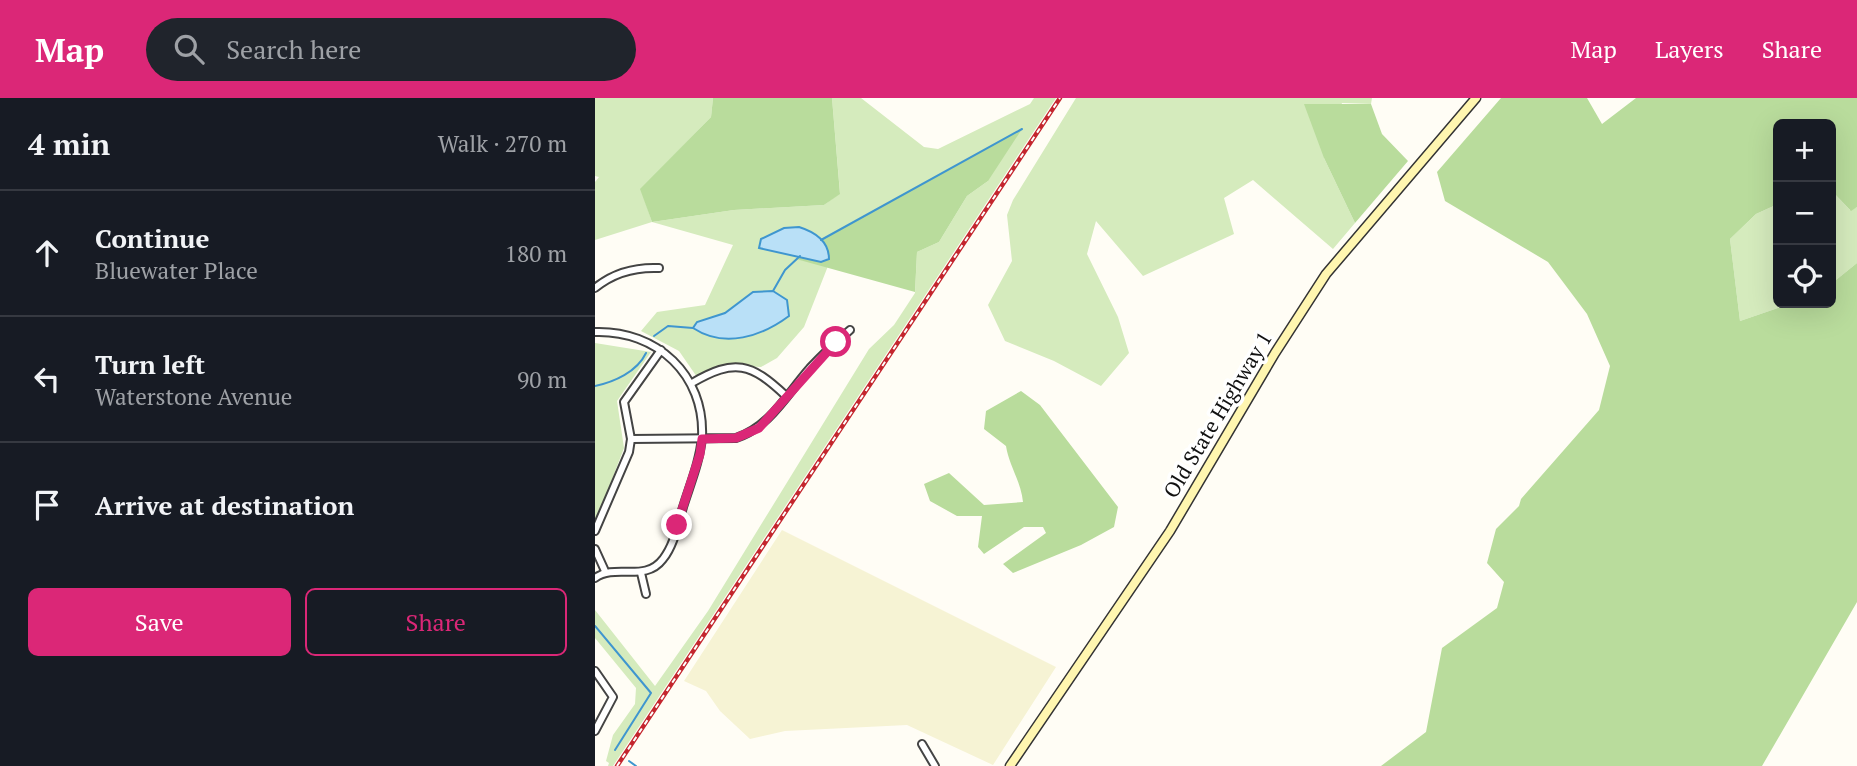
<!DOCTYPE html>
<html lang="en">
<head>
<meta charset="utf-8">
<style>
	:root { --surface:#171b24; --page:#20242c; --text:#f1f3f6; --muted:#9ea1a6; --line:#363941; --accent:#db2777 }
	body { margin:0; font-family:"PT Serif",serif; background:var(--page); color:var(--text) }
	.controls { position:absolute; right:21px; top:21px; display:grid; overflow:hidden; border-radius:10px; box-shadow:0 7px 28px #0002 }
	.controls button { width:63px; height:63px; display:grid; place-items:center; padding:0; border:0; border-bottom:2px solid var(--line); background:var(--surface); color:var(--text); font:35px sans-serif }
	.stop { position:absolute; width:21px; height:21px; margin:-16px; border:5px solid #db2777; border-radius:50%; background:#fff }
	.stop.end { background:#db2777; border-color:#fff; box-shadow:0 2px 7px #0008 }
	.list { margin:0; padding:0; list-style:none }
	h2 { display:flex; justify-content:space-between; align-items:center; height:91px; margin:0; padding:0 28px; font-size:30px }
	h2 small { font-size:23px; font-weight:400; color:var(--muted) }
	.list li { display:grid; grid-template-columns:46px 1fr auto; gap:21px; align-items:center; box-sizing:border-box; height:126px; padding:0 28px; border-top:2px solid var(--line) }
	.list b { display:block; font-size:26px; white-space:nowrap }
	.list p { margin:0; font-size:23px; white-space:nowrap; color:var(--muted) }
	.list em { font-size:23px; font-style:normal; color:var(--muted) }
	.actions { display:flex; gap:14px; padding:21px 28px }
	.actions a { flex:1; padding:16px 0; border:2px solid var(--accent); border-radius:10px; text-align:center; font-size:24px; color:var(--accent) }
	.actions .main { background:var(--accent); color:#fff }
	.icon { flex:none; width:38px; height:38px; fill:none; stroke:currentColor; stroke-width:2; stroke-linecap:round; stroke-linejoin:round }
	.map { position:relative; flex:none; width:1262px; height:668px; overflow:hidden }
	header { display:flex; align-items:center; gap:42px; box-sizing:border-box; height:98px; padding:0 35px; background:var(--accent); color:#fff }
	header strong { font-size:33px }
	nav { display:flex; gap:38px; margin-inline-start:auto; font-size:24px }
	.search { width:490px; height:63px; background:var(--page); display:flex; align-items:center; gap:18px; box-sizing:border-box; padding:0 24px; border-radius:38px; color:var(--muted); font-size:26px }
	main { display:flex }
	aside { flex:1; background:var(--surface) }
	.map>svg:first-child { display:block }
	.farmland { fill:#f6f3d4 }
	.green { fill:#d5ebbd }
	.forest { fill:#b9dc9c }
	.water { fill:#b9e0f7; stroke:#3f96cf; stroke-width:2 }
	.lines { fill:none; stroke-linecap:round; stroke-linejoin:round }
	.stream { stroke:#3f96cf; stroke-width:2 }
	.street-casing { stroke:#444; stroke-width:10 }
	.secondary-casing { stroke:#333; stroke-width:11 }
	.street { stroke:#fff; stroke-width:6 }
	.secondary { stroke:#fff6b0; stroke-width:8 }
	.rail-casing { stroke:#c4262e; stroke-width:4.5 }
	.rail { stroke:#fff; stroke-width:2; stroke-dasharray:5; stroke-linecap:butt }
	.route { stroke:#db2777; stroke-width:9 }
	.labels { text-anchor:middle; stroke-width:7; stroke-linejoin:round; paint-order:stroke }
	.street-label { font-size:21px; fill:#111; stroke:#fff }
</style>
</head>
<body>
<header>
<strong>Map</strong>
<div class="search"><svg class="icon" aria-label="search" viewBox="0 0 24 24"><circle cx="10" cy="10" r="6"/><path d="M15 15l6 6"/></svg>Search here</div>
<nav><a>Map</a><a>Layers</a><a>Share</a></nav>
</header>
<main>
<aside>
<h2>4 min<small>Walk · 270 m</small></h2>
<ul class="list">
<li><svg class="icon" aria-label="ahead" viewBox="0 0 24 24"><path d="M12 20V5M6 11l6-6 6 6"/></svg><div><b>Continue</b><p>Bluewater Place</p></div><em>180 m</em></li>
<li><svg class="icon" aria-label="left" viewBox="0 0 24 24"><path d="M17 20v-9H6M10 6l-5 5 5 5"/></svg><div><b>Turn left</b><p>Waterstone Avenue</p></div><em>90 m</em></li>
<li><svg class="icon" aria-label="arrive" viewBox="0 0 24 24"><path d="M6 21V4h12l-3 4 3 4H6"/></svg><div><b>Arrive at destination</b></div></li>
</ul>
<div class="actions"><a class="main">Save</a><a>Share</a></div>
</aside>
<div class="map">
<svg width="1262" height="668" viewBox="0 0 1262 668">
	<rect width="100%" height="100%" fill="#fffdf5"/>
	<polygon class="farmland" points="187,432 461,569 398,667 312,627 190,633 155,641 125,613 111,593 89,583"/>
	<g class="green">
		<polygon points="0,0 118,0 116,19 46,91 57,124 139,112 229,107 245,95 237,0 266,0 329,49 343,51 435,6 439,0 461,0 18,668 13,668 14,665 11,663 18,637 40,606 41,590 0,540 0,512 60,588 113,513 274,251 299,227 320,195 322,154 344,144 372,98 393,83 202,161 233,168 209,229 182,260 166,269 130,267 102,279 84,253 46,233 62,214 110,207 138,147 57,124 0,142 0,84 4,79 0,78"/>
		<polygon points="481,0 777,0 776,6 747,5 729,60 760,125 738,151 658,82 629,100 639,136 548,178 501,123 492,156 523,219 534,255 506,288 459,263 410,243 393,207 417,163 412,117 418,102"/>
		<polygon points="1236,92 1255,112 1262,109 1262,165 1236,186"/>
		<polygon points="1183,106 1183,205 1197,205 1145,223 1135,141 1161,116"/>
		<polygon points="0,245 56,254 22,303 29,350 0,426"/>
	</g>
	<g class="forest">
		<polygon points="118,0 237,0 245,96 229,107 139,112 57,124 45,91 116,19"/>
		<polygon points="906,0 992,0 1007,26 1041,0 1262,0 1262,109 1256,113 1236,92 1236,26 1183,26 1183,106 1161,116 1135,141 1145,223 1197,205 1236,205 1236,186 1262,165 1262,504 1167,668 786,668 831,634 847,550 902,510 909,484 892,465 901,431 924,408 926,401 1004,312 1015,268 992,216 953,164 850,103 842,74"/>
		<polygon points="709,6 776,6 787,36 813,63 760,125 729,60"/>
		<polygon points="427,31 393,83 372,98 344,144 322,154 320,194 201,161 222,144"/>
		<path d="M426,293L445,307L523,409L519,429L486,447L418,475L408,466L451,435L448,429H429L389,456L383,449L387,418H362L335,403L329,386L354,375L389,407L428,404C426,383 414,368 411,348L389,331L391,313Z"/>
	</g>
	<g class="water">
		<path d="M204,129C220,134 234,143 234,161L226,164L164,150L166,141L189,130Z"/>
		<path d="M178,193L192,202L194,218C167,238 130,251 98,230L102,224L130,215L158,194Z"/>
	</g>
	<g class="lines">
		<g class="stream">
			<polyline points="226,142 427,31"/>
			<polyline points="178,193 190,172 205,158"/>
			<polyline points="59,238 73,228 98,230"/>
			<path d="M0,288C19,284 42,274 51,255"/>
			<polyline points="0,528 56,595 20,652"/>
			<polyline points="34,663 41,668"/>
		</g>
		<defs>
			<g id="street">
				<path d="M0,190C18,175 41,169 64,170"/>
				<path d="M0,234C62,232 110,277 107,339C105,362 96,384 89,406C83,424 80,446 68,461C50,485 21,465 0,480"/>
				<path d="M97,285C140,260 156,265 191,298"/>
				<path d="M36,341L141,340C175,329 192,296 215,270C228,256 241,244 255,232"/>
				<polyline points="0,433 34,354 36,341 29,304 66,252"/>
				<polyline points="0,451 10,473"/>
				<polyline points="46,475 51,496"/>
				<polyline points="0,573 18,599 0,633"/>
				<polyline points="327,646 340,668"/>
			</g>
			<polyline id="secondary" points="415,668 575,433 680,255 731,176 881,0"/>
		</defs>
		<use href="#street" class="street-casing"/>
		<use href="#secondary" class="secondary-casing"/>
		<use href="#street" class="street"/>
		<use href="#secondary" class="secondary"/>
		<defs>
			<polyline id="rail" points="22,668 465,0"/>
		</defs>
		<use href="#rail" class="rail-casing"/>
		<use href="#rail" class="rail"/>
	</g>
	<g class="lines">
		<polyline class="route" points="82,427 105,356 107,341 141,340 164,330 241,244"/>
	</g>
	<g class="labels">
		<g class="street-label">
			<text transform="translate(623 317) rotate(-59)" y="7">Old State Highway 1</text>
		</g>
	</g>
</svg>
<div class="controls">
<button>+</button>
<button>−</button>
<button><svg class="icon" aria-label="locate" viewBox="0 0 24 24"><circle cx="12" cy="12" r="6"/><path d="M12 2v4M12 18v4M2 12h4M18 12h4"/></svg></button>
</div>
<div class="stop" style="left:241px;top:244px"></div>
<div class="stop end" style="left:82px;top:427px"></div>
</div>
</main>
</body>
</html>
